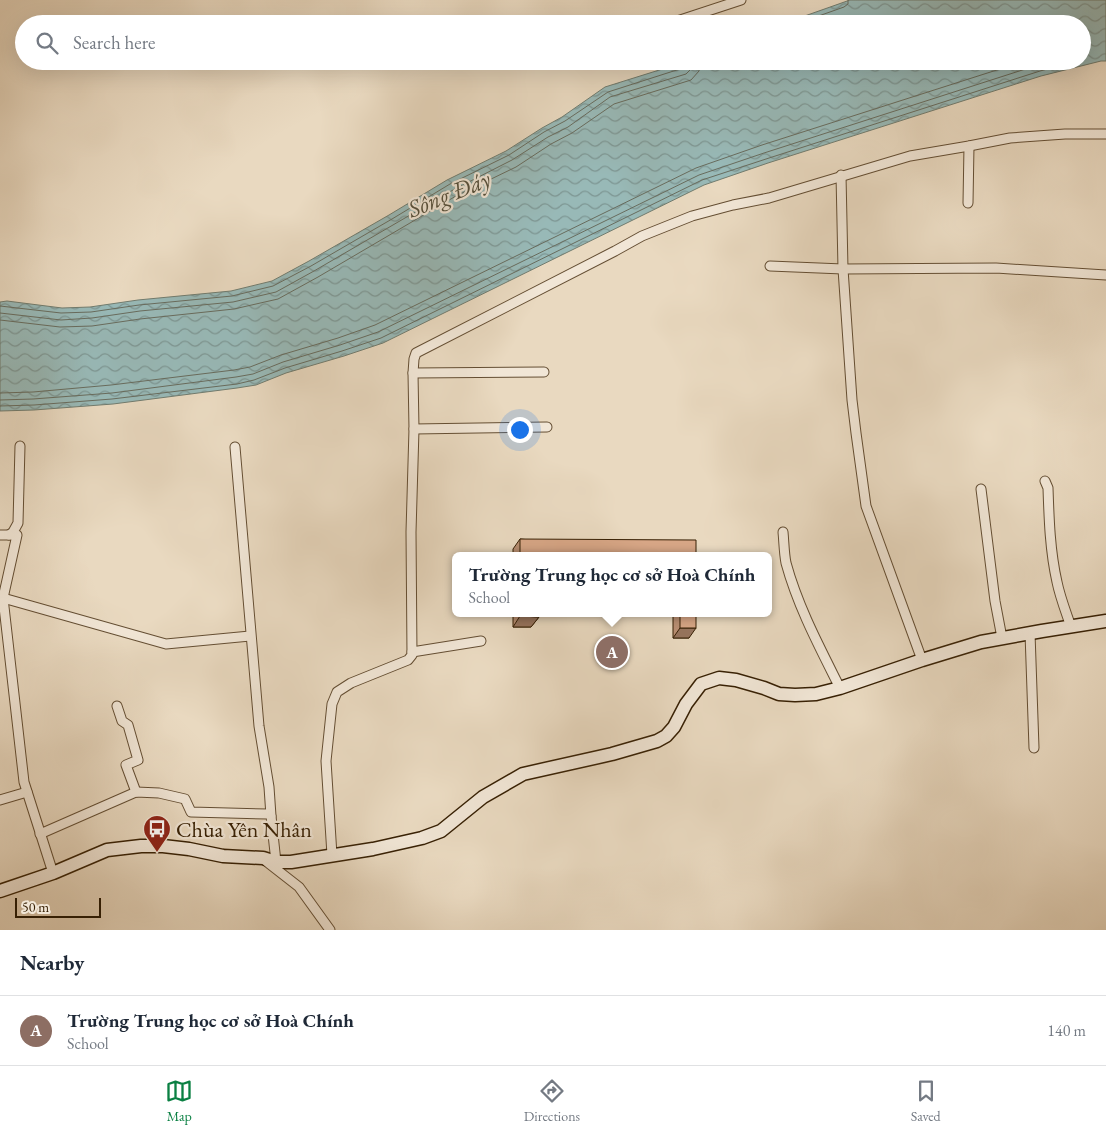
<!DOCTYPE html>
<html lang="en">
<head>
<meta charset="utf-8">
<style>
	:root { --surface:#fff; --page:#f2f2f3; --text:#1f2937; --muted:#747a83; --line:#e0e1e3; --accent:#0b8043 }
	body { margin:0; font-family:"EB Garamond",serif; background:var(--page); color:var(--text) }
	.scale { position:absolute; left:15px; bottom:12px; width:86px; box-sizing:border-box; padding-left:5px; border:2px solid #372004; border-top:0; font-size:14px; line-height:18px; white-space:nowrap; color:#372004; -webkit-text-stroke:4px #f1e6d6; paint-order:stroke }
	.you { position:absolute; left:519px; top:429px; width:18px; height:18px; margin:-12px; border:4px solid #fff; border-radius:50%; background:#1a73e8; box-shadow:0 0 0 8px #1a73e833 }
	.badge { display:grid; place-items:center; width:32px; height:32px; border-radius:50%; background:var(--accent); color:#fff; font-size:16px; font-weight:700 }
	.pin { position:absolute; translate:-50% -50%; border:2px solid #fff; box-shadow:0 1px 5px #0006 }
	.popup { position:absolute; left:452px; top:552px; width:320px; height:65px; box-sizing:border-box; display:grid; place-content:center; border-radius:8px; background:var(--surface); filter:drop-shadow(0 1px 4px #0005); font-size:16px; white-space:nowrap; color:var(--muted) }
	.popup b { font-size:19px; color:var(--text) }
	.popup::after { content:''; position:absolute; left:50%; top:100%; margin-left:-10px; border:10px solid transparent; border-top-color:var(--surface) }
	.list { margin:0; padding:0; list-style:none }
	h2 { display:flex; justify-content:space-between; align-items:center; height:65px; margin:0; padding:0 20px; font-size:21px }
	h2 small { font-size:16px; font-weight:400; color:var(--muted) }
	.list li { display:grid; grid-template-columns:32px 1fr auto; gap:15px; align-items:center; box-sizing:border-box; height:70px; padding:0 20px; border-top:1px solid var(--line) }
	.list b { display:block; font-size:19px; white-space:nowrap }
	.list p { margin:0; font-size:16px; white-space:nowrap; color:var(--muted) }
	.list em { font-size:16px; font-style:normal; color:var(--muted) }
	.icon { flex:none; width:28px; height:28px; fill:none; stroke:currentColor; stroke-width:2; stroke-linecap:round; stroke-linejoin:round }
	.map { position:relative; flex:none; width:1106px; height:930px; overflow:hidden }
	.search { position:absolute; background:var(--surface); box-shadow:0 5px 20px #0002; left:15px; right:15px; top:15px; height:55px; display:flex; align-items:center; gap:12px; box-sizing:border-box; padding:0 18px; border-radius:28px; color:var(--muted); font-size:19px }
	.sheet { height:135px; background:var(--surface) }
	nav { display:flex; justify-content:space-around; align-items:center; box-sizing:border-box; height:70px; border-top:1px solid var(--line); background:var(--surface); font-size:14px; color:var(--muted) }
	nav a { display:grid; justify-items:center; gap:2px }
	nav .on { color:var(--accent) }
	.map>svg:first-child { display:block }
	.water { fill:url(#water-waves); stroke:#717c6f }
	.lines { fill:none; stroke-linecap:round; stroke-linejoin:round }
	.shore { stroke:#686c5e; stroke-width:1 }
	.street-casing { stroke:#644e33; stroke-width:11 }
	.secondary-casing { stroke:#372004; stroke-width:15 }
	.street { stroke:#f1e6d6; stroke-width:9 }
	.secondary { stroke:#f1e6d6; stroke-width:12 }
	.wall { fill:#b98f73; stroke:#372004 }
	.shaded-wall { fill:#96745e; stroke:#372004 }
	.building { fill:#d7a686; stroke:#372004 }
	.labels { text-anchor:middle; stroke-width:4.5; stroke-linejoin:round; paint-order:stroke }
	.poi-label { font-size:22px; fill:#372004; stroke:#f1e6d6; text-anchor:start }
	.water-label { font-size:24px; font-style:italic; fill:#544e3a; stroke:#f1e6d6 }
</style>
</head>
<body>
<div class="map">
<svg width="1106" height="930" viewBox="0 0 1106 930">
	<defs>
		<pattern id="water-waves" width="16" height="10" patternUnits="userSpaceOnUse" patternTransform="scale(1.25)"><rect width="16" height="10" fill="#98b9b7"/><path d="M0 5q4-4 8 0t8 0" fill="none" stroke="#7d9693"/></pattern>
	</defs>
	<rect width="100%" height="100%" fill="#e9d9c0"/>
	<filter id="stains"><feTurbulence type="fractalNoise" baseFrequency=".004" numOctaves="4"/><feColorMatrix values="0 0 0 0 .2 0 0 0 0 .09 0 0 0 0 .02 0 0 0 .5 -.17"/></filter>
	<radialGradient id="worn" r=".72"><stop offset=".6" stop-color="#630" stop-opacity="0"/><stop offset="1" stop-color="#630" stop-opacity=".3"/></radialGradient>
	<polygon class="water" points="850,0 1106,0 1106,61 1101,61 1041,76 768,163 704,185 383,343 344,356 286,373 256,385 237,388 113,404 34,410 0,411 0,302 7,301 62,308 90,307 138,300 231,291 272,281 309,261 389,215 447,180 506,151 542,128 562,117 605,87 688,61 1082,61 1082,24 782,24"/>
	<g class="lines">
		<g class="shore">
			<polyline points="796,24 844,7 848,4 848,0"/>
			<polyline points="0,306 61,313 91,312 139,305 232,296 273,286 311,266 392,219 450,184 509,155 544,132 565,121 608,92 683,68 686,66 687,61"/>
			<polyline points="0,313 61,320 92,318 140,311 233,302 276,292 314,271 453,190 512,160 548,137 568,127 610,97 686,74 691,69 693,61"/>
			<polyline points="0,320 60,327 92,326 140,319 234,309 278,299 318,277 456,196 516,167 551,144 572,133 614,104 691,80 699,71 700,61"/>
			<polyline points="0,393 33,392 111,385 234,370 250,367 281,355 338,338 375,325 696,168 762,145 1025,61"/>
			<polyline points="0,400 33,399 112,393 236,377 253,374 283,362 340,345 378,332 699,175 764,153 1038,65 1053,61"/>
			<polyline points="0,406 34,405 112,399 237,384 254,380 285,368 342,351 381,338 702,180 766,159 1040,71 1078,61"/>
		</g>
		<defs>
			<g id="street">
				<polyline points="668,24 741,0"/>
				<polyline points="841,175 843,269 852,400 856,433 866,506 922,660"/>
				<polyline points="968,203 969,146"/>
				<polyline points="770,266 843,269 996,268 1106,275"/>
				<polyline points="413,373 544,372"/>
				<polyline points="414,429 547,427"/>
				<polyline points="235,447 259,726 269,787 271,816"/>
				<path d="M1045,481L1048,488C1049,519 1050,551 1057,582C1060,597 1066,612 1071,627"/>
				<polyline points="981,489 995,601 1002,638"/>
				<path d="M783,532C784,542 784,553 786,563C798,607 820,648 840,688"/>
				<polyline points="0,535 17,535 3,598 24,782 53,873"/>
				<polyline points="9,535 13,532 18,523 20,446"/>
				<polyline points="3,598 166,644 250,636"/>
				<polyline points="1030,633 1034,748"/>
				<polyline points="412,652 481,641"/>
				<polyline points="117,706 122,721 128,725 138,760 126,765 136,792"/>
				<polyline points="0,800 27,792"/>
				<polyline points="40,834 136,792 159,793 185,799 191,812 268,814 271,816 276,862"/>
				<polyline points="332,855 326,761 332,704 337,692 351,683 408,660 412,655 411,532 414,429 413,373 414,359 416,353 615,251 642,236 692,216 733,205 769,198 910,156 969,146 1010,138 1065,134 1106,134"/>
				<polyline points="267,862 299,887 330,930"/>
			</g>
			<polyline id="secondary" points="0,891 53,873 107,850 141,846 163,846 189,849 223,856 263,858 276,862 291,862 373,849 422,838 441,831 483,797 523,774 612,754 657,741 666,736 674,727 686,704 701,684 719,678 736,680 764,688 779,694 795,695 816,694 840,688 922,660 981,642 1042,631 1106,621"/>
		</defs>
		<use href="#street" class="street-casing"/>
		<use href="#secondary" class="secondary-casing"/>
		<use href="#street" class="street"/>
		<use href="#secondary" class="secondary"/>
	</g>
	<g class="wall">
		<polygon points="520,539 696,556 513,556 513,549"/>
		<polygon points="513,613 539,613 539,617 531,627 513,627"/>
		<polygon points="673,613 696,613 689,638 673,638"/>
	</g>
	<g class="shaded-wall">
		<polygon points="520,616 539,617 531,627 513,627"/>
		<polygon points="680,628 696,628 689,638 673,638"/>
	</g>
	<g class="building">
		<polygon points="520,539 696,540 696,556 520,556"/>
		<polygon points="520,613 539,613 539,617 520,616"/>
		<rect x="680" y="613" width="16" height="15"/>
	</g>
	<defs>
		<symbol id="bus-pin" viewBox="-11 -11 22 30"><path d="M0 17L-7.5 6A9.5 9.5 0 1 1 7.5 6Z" fill="#8f2418" stroke="#f1e6d6"/><path d="M-5-6H5V4H4V6H2V4H-2V6H-4V4H-5ZM-3.5-4V0h7V-4ZM-3.5 1.2v1.5H-2V1.2ZM2 1.2v1.5H3.5V1.2Z" fill="#fff"/></symbol>
	</defs>
	<g fill-rule="evenodd">
		<use href="#bus-pin" x="141" y="813" width="32" height="43"/>
	</g>
	<g class="labels">
		<g class="poi-label">
			<text x="176" y="837">Chùa Yên Nhân</text>
		</g>
		<g class="water-label">
			<text transform="translate(449 194) rotate(-22)" y="8">Sông Đáy</text>
		</g>
	</g>
	<rect width="100%" height="100%" filter="url(#stains)"/>
	<rect width="100%" height="100%" fill="url(#worn)"/>
</svg>
<div class="scale">50 m</div>
<div class="you"></div>
<div class="pin badge" style="left:612px;top:652px;background:#8d6e63">A</div>
<div class="popup"><b>Trường Trung học cơ sở Hoà Chính</b>School</div>
<div class="search"><svg class="icon" aria-label="search" viewBox="0 0 24 24"><circle cx="10" cy="10" r="6"/><path d="M15 15l6 6"/></svg>Search here</div>
</div>
<section class="sheet">
<h2>Nearby<small></small></h2>
<ul class="list">
<li><span class="badge" style="background:#8d6e63">A</span><div><b>Trường Trung học cơ sở Hoà Chính</b><p>School</p></div><em>140 m</em></li>
</ul>
</section>
<nav>
<a class="on"><svg class="icon" aria-label="map" viewBox="0 0 24 24"><path d="M3 6l6-2 6 2 6-2v14l-6 2-6-2-6 2zM9 4v14M15 6v14"/></svg>Map</a>
<a><svg class="icon" aria-label="directions" viewBox="0 0 24 24"><path d="M12 3l9 9-9 9-9-9zM9 14v-3h6M13 9l2 2-2 2"/></svg>Directions</a>
<a><svg class="icon" aria-label="saved" viewBox="0 0 24 24"><path d="M7 4h10v16l-5-4-5 4z"/></svg>Saved</a>
</nav>
</body>
</html>
